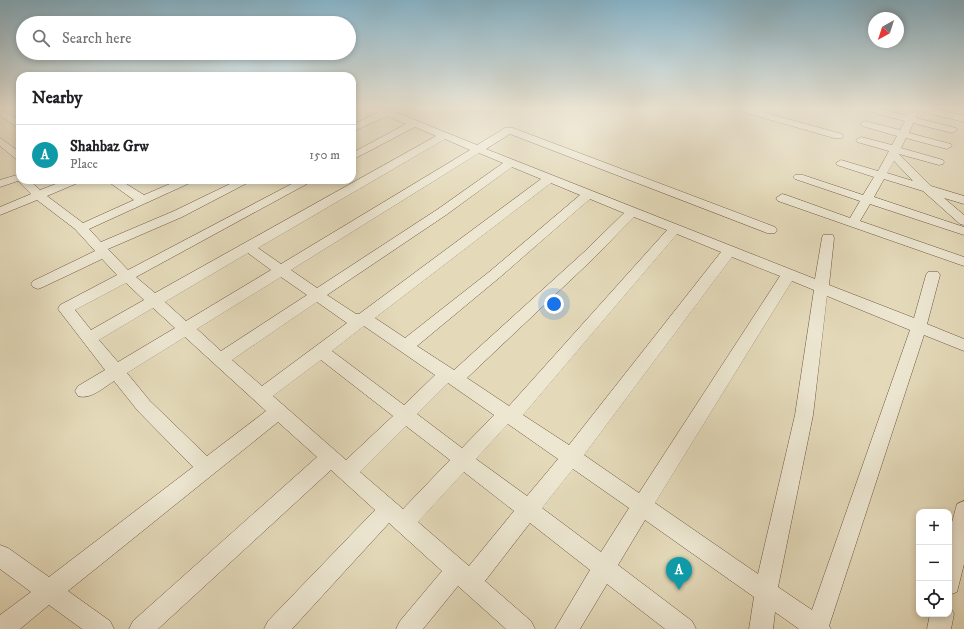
<!DOCTYPE html>
<html lang="en">
<head>
<meta charset="utf-8">
<style>
	:root { --surface:#fff; --page:#f2f2f2; --text:#202124; --muted:#757577; --line:#e0e0e0; --accent:#8f2418 }
	body { margin:0; font-family:"IM FELL DW Pica",serif; background:var(--page); color:var(--text) }
	.controls { position:absolute; right:12px; bottom:12px; display:grid; overflow:hidden; border-radius:8px; box-shadow:0 2px 6px #0003 }
	.controls button { width:36px; height:36px; display:grid; place-items:center; padding:0; border:0; border-bottom:1px solid var(--line); background:var(--surface); color:var(--text); font:20px sans-serif }
	.compass { position:absolute; left:868px; top:12px; width:36px; height:36px; border-radius:50%; background:var(--surface); box-shadow:0 2px 6px #0003; rotate:219deg }
	.you { position:absolute; left:554px; top:304px; width:14px; height:14px; margin:-10px; border:3px solid #fff; border-radius:50%; background:#1a73e8; box-shadow:0 0 0 6px #1a73e833 }
	.badge { display:grid; place-items:center; width:26px; height:26px; border-radius:50%; background:var(--accent); color:#fff; font-size:13px; font-weight:700 }
	.pin { position:absolute; translate:-50% -33px; filter:drop-shadow(0 1px 2px #0008) }
	.pin::after { content:''; position:absolute; top:21px; width:14px; height:12px; background:inherit; clip-path:polygon(0 0,100% 0,50% 100%) }
	.list { margin:0; padding:0; list-style:none }
	h2 { display:flex; justify-content:space-between; align-items:center; height:52px; margin:0; padding:0 16px; font-size:17px }
	h2 small { font-size:13px; font-weight:400; color:var(--muted) }
	.list li { display:grid; grid-template-columns:26px 1fr auto; gap:12px; align-items:center; box-sizing:border-box; height:60px; padding:0 16px; border-top:1px solid var(--line) }
	.list b { display:block; font-size:15px; white-space:nowrap }
	.list p { margin:0; font-size:13px; white-space:nowrap; color:var(--muted) }
	.list em { font-size:13px; font-style:normal; color:var(--muted) }
	.icon { flex:none; width:22px; height:22px; fill:none; stroke:currentColor; stroke-width:2; stroke-linecap:round; stroke-linejoin:round }
	.map { position:relative; flex:none; width:964px; height:629px; overflow:hidden }
	.search { position:absolute; background:var(--surface); box-shadow:0 2px 6px #0003; left:16px; top:16px; width:340px; height:44px; display:flex; align-items:center; gap:10px; box-sizing:border-box; padding:0 14px; border-radius:22px; color:var(--muted); font-size:15px }
	.panel { position:absolute; background:var(--surface); box-shadow:0 2px 6px #0003; left:16px; top:72px; width:340px; height:112px; border-radius:12px }
	.map>svg:first-child { display:block }
	.lines { fill:none; stroke-linecap:round; stroke-linejoin:round }
	.minor-casing { stroke:#705442; stroke-width:1 }
	.minor { fill:#ede7d2; fill-rule:evenodd }
</style>
</head>
<body>
<div class="map">
<svg width="964" height="629" viewBox="0 0 964 629">
	<rect width="100%" height="100%" fill="#e4daba"/>
	<filter id="stains"><feTurbulence type="fractalNoise" baseFrequency=".005" numOctaves="4"/><feColorMatrix values="0 0 0 0 .2 0 0 0 0 .09 0 0 0 0 .02 0 0 0 .5 -.17"/></filter>
	<radialGradient id="worn" r=".72"><stop offset=".6" stop-color="#630" stop-opacity="0"/><stop offset="1" stop-color="#630" stop-opacity=".3"/></radialGradient>
	<g class="lines">
		<defs>
			<g id="minor">
				<polygon points="0,108 20,121 20,129 0,116"/>
				<path d="M372,108H383L390,110L477,145L505,128H513L775,227L777,230L775,233H767L510,134L486,149L815,279L822,238L823,235H833L834,238L829,285L914,318L926,275L928,272H938L940,275L927,324L964,339V351L924,335L829,626L831,629H799L775,612L773,629H749L754,597L645,520L618,565L692,621L696,629H665L607,584L580,629H555L590,570L530,523L485,581L531,621L535,629H506L458,586L423,629H396L400,621L442,571L389,523L292,629H264L268,621L375,510L331,470L158,629H129L133,621L317,457L278,422L68,591L110,621L114,629H82L49,605L20,629H0V615L31,592L0,569V545L8,548L49,577L193,467L138,411L114,381C103,388 90,400 78,396L75,391L78,386L105,370L58,309L60,305L117,275L102,259L43,287L38,289L33,287L31,284L33,281L95,251L75,229L37,200L0,215V207L31,194L18,181L0,187V180L20,174V180H29L40,190L66,180H82L80,182L47,196L83,223L134,200L106,180H120L144,195L179,180H194L192,182L89,229L101,242L174,211L238,180H253L182,217L108,249L128,270L299,180H314L136,277L155,293L436,136L415,127L352,160V153L406,124L387,116L352,132V125L379,112ZM445,139L470,150L281,264L258,248ZM479,153L503,163L438,209L317,288L291,270ZM512,167L541,179L359,314H356L327,295L446,215ZM551,183L580,195L489,272L405,338L375,318ZM590,199L624,213L584,252L454,370L417,346L499,278ZM634,217L667,230L509,406L467,378L594,258ZM677,234L721,252L569,445L523,415ZM248,253L271,270L186,321L165,302ZM732,257L780,276L639,493L584,455ZM281,277L307,295L221,351L197,329ZM792,281L814,290L795,415L758,574L655,503ZM126,283L144,300L91,330L75,310ZM827,296L910,330L812,610L778,587L813,415ZM317,302L347,323L262,386L232,360ZM153,308L175,328L118,362L99,340ZM364,326L435,375L404,405L332,351ZM185,337L266,411L207,456L150,401L127,373ZM321,360L393,416L346,460L273,396ZM448,383L494,415L462,448L417,414ZM508,424L558,459L527,496L476,459ZM406,426L450,460L403,509L360,472ZM573,469L629,508L601,552L542,508ZM464,472L514,511L469,566L418,522Z"/>
				<polygon points="734,108 748,108 842,134 843,136 842,138 834,138 736,110"/>
				<path d="M867,108H877L907,116L912,108H930L964,116V122L919,111L916,118L956,128L957,130L952,133L913,123L909,133L951,144L952,146L947,149L906,138L901,148L943,160L944,162L943,164L939,165L899,154L931,186L964,196V204L944,198L964,215V225L960,224L923,191L884,179L874,197L964,227V235L870,204L860,221L964,257V266L778,201L776,198L782,194L786,195L850,218L860,201L795,179L793,177L795,175H803L863,195L874,177L837,165L836,163L841,160L878,171L889,151L857,142L856,140L861,137L892,145L897,136L862,126L860,124L865,121L900,130L905,121L868,111ZM894,161L913,181L887,173Z"/>
				<polygon points="0,138 20,152 20,160 16,159 0,146"/>
				<polygon points="964,501 964,564 957,592 949,595 949,533 957,504"/>
				<polygon points="949,605 954,614 951,629 927,629 930,614 949,614"/>
			</g>
		</defs>
		<use href="#minor" class="minor-casing"/>
		<use href="#minor" class="minor"/>
	</g>
	<linearGradient id="sky" x2="0" y2="1"><stop stop-color="#87b7cf"/><stop offset="0.55" stop-color="#f3eee0"/><stop offset="1" stop-color="#f3eee0" stop-opacity="0"/></linearGradient>
	<rect width="964" height="196" fill="url(#sky)"/>
	<rect width="100%" height="100%" filter="url(#stains)"/>
	<rect width="100%" height="100%" fill="url(#worn)"/>
</svg>
<div class="controls">
<button>+</button>
<button>−</button>
<button><svg class="icon" aria-label="locate" viewBox="0 0 24 24"><circle cx="12" cy="12" r="6"/><path d="M12 2v4M12 18v4M2 12h4M18 12h4"/></svg></button>
</div>
<svg class="compass" viewBox="-18 -18 36 36"><path d="M0-13l5 13h-10z" fill="#e53935"/><path d="M0 13l5-13h-10z" fill="#757577"/></svg>
<div class="you"></div>
<div class="pin badge" style="left:679px;top:590px;background:#0f9aa8">A</div>
<div class="search"><svg class="icon" aria-label="search" viewBox="0 0 24 24"><circle cx="10" cy="10" r="6"/><path d="M15 15l6 6"/></svg>Search here</div>
<section class="panel">
<h2>Nearby<small></small></h2>
<ul class="list">
<li><span class="badge" style="background:#0f9aa8">A</span><div><b>Shahbaz Grw</b><p>Place</p></div><em>150 m</em></li>
</ul>
</section>
</div>
</body>
</html>
